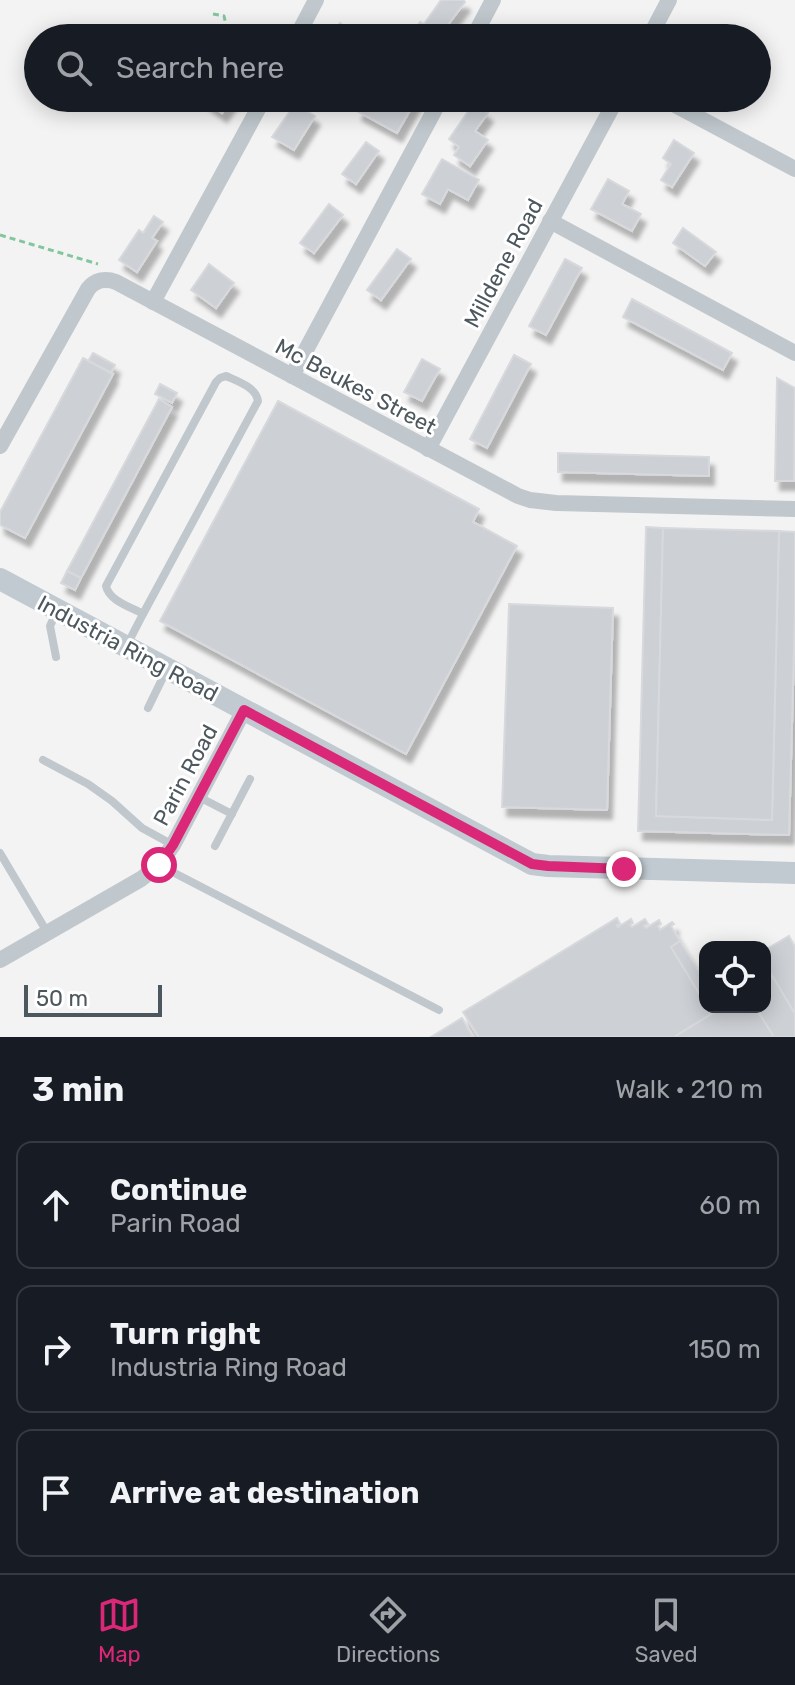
<!DOCTYPE html>
<html lang="en">
<head>
<meta charset="utf-8">
<style>
	:root { --surface:#171b24; --page:#242831; --text:#f1f3f6; --muted:#9ea1a6; --line:#363941; --accent:#db2777 }
	body { margin:0; font-family:Rubik,sans-serif; background:var(--page); color:var(--text) }
	.controls { position:absolute; right:24px; bottom:24px; display:grid; overflow:hidden; border-radius:16px; box-shadow:0 4px 20px #0003 }
	.controls button { width:72px; height:72px; display:grid; place-items:center; padding:0; border:0; border-bottom:2px solid var(--line); background:var(--surface); color:var(--text); font:40px sans-serif }
	.scale { position:absolute; left:24px; bottom:20px; width:138px; box-sizing:border-box; padding-left:8px; border:4px solid #4c575e; border-top:0; font-size:22px; line-height:28px; white-space:nowrap; color:#4c575e; -webkit-text-stroke:6px #fff; paint-order:stroke }
	.stop { position:absolute; width:24px; height:24px; margin:-18px; border:6px solid #db2777; border-radius:50%; background:#fff }
	.stop.end { background:#db2777; border-color:#fff; box-shadow:0 2px 8px #0008 }
	.list { margin:0; padding:0; list-style:none }
	h2 { display:flex; justify-content:space-between; align-items:center; height:104px; margin:0; padding:0 32px; font-size:34px }
	h2 small { font-size:26px; font-weight:400; color:var(--muted) }
	.list li { display:grid; grid-template-columns:52px 1fr auto; gap:24px; align-items:center; box-sizing:border-box; height:128px; margin:0 16px 16px; padding:0 16px; border:2px solid var(--line); border-radius:16px }
	.list b { display:block; font-size:30px; white-space:nowrap }
	.list p { margin:0; font-size:26px; white-space:nowrap; color:var(--muted) }
	.list em { font-size:26px; font-style:normal; color:var(--muted) }
	.icon { flex:none; width:44px; height:44px; fill:none; stroke:currentColor; stroke-width:2; stroke-linecap:round; stroke-linejoin:round }
	.map { position:relative; flex:none; width:795px; height:1037px; overflow:hidden }
	.search { position:absolute; background:var(--surface); box-shadow:0 4px 20px #0003; left:24px; right:24px; top:24px; height:88px; display:flex; align-items:center; gap:20px; box-sizing:border-box; padding:0 28px; border-radius:44px; color:var(--muted); font-size:30px }
	.sheet { height:536px; background:var(--surface) }
	nav { display:flex; justify-content:space-around; align-items:center; box-sizing:border-box; height:112px; border-top:2px solid var(--line); background:var(--surface); font-size:22px; color:var(--muted) }
	nav a { display:grid; justify-items:center; gap:4px }
	nav .on { color:var(--accent) }
	.map>svg:first-child { display:block }
	.building { fill:#cdd0d4; stroke:#d7d9dd; stroke-width:2; filter:url(#shadow) }
	.lines { fill:none; stroke-linecap:round; stroke-linejoin:round }
	.path { stroke:#82c69e; stroke-width:3; stroke-dasharray:6 4; stroke-linecap:butt }
	.lane { stroke:#c0c8cd; stroke-width:8 }
	.street { stroke:#c0c8cd; stroke-width:16 }
	.secondary { stroke:#c1cad1; stroke-width:22 }
	.route { stroke:#db2777; stroke-width:10 }
	.labels { text-anchor:middle; stroke-width:6; stroke-linejoin:round; paint-order:stroke }
	.street-label { font-size:22px; fill:#4c575e; stroke:#fff }
</style>
</head>
<body>
<div class="map">
<svg width="795" height="1037" viewBox="0 0 795 1037">
	<defs>
		<filter id="shadow"><feDropShadow dx="5" dy="9" stdDeviation="2" flood-color="#0004"/></filter>
	</defs>
	<rect width="100%" height="100%" fill="#f4f3f3"/>
	<g class="building">
		<polygon points="441,0 463,0 465,2 438,38 427,38 415,29 420,22 424,24"/>
		<polygon points="340,23 360,38 329,38"/>
		<polygon points="207,98 233,98 222,113 205,101"/>
		<polygon points="364,98 417,98 397,133 357,111"/>
		<polygon points="474,103 488,113 475,131 488,140 470,166 454,155 459,147 449,139"/>
		<polygon points="295,104 315,116 294,150 272,137"/>
		<polygon points="674,140 694,153 672,187 661,180 671,164 663,158"/>
		<polygon points="366,142 379,151 356,184 342,174"/>
		<polygon points="442,159 479,180 468,200 448,189 440,204 422,194"/>
		<polygon points="608,179 629,191 622,204 641,214 632,231 591,209"/>
		<polygon points="329,204 343,215 314,253 300,243"/>
		<polygon points="154,216 163,222 152,238 157,241 137,272 119,260 139,230 143,233"/>
		<polygon points="683,228 716,252 705,266 673,243"/>
		<polygon points="397,249 411,259 381,300 367,290"/>
		<polygon points="565,259 582,268 546,335 529,326"/>
		<polygon points="209,264 234,283 216,308 191,290"/>
		<polygon points="632,299 732,353 723,370 623,317"/>
		<polygon points="93,353 115,365 111,373 88,361"/>
		<polygon points="514,355 531,364 487,448 470,439"/>
		<polygon points="83,358 113,374 25,538 0,525 0,512"/>
		<polygon points="422,359 440,369 422,401 404,392"/>
		<polygon points="777,378 795,388 794,481 775,481"/>
		<polygon points="160,384 177,393 172,403 155,394"/>
		<polygon points="159,399 172,407 81,578 67,571"/>
		<polygon points="278,401 479,509 473,522 517,546 406,754 160,621"/>
		<polygon points="558,453 709,457 709,476 558,472"/>
		<polygon points="646,527 663,528 656,816 772,820 779,531 795,532 795,612 789,835 638,831"/>
		<polygon points="663,528 779,531 772,820 656,816"/>
		<polygon points="67,571 81,578 75,590 61,583"/>
		<polygon points="509,604 613,608 607,810 502,807"/>
		<polygon points="617,918 620,924 617,925 618,927 631,919 633,923 630,925 632,927 645,919 648,924 644,926 646,928 659,920 661,924 658,926 660,930 672,922 674,924 671,926 680,941 671,947 700,995 705,992 705,1007 721,1008 674,1037 479,1037 463,1012"/>
		<polygon points="789,936 795,947 795,1014 765,964 765,950"/>
		<polygon points="680,941 705,981 705,992 700,995 671,947"/>
		<polygon points="773,977 795,1014 795,1037 774,1037 755,1007 765,1007 765,982"/>
		<polygon points="723,1007 755,1007 774,1037 674,1037"/>
		<polygon points="462,1018 473,1037 431,1037"/>
	</g>
	<g class="lines">
		<g class="path">
			<polyline points="213,14 224,16 229,38"/>
			<polyline points="0,235 98,264"/>
		</g>
		<g class="lane">
			<path d="M226,376C237,381 256,387 258,401L143,614C131,607 109,601 106,586L216,382L220,378Z"/>
			<polyline points="127,645 143,614"/>
			<polyline points="56,657 50,626 57,611"/>
			<polyline points="148,708 167,669"/>
			<polyline points="43,760 88,784 112,801 142,828 173,845"/>
			<polyline points="199,797 232,814"/>
			<polyline points="215,846 250,779"/>
			<polyline points="0,853 47,932"/>
			<polyline points="159,865 439,1010"/>
		</g>
		<g class="street">
			<polyline points="296,38 316,0"/>
			<polyline points="473,38 493,0"/>
			<polyline points="649,38 669,0"/>
			<polyline points="662,98 795,169"/>
			<polyline points="550,221 795,353"/>
			<polyline points="153,302 264,98"/>
			<polyline points="292,376 441,98"/>
			<path d="M0,446L88,289C95,280 105,278 116,282L518,496L530,500L556,503L795,509"/>
			<polyline points="428,449 617,98"/>
			<polyline points="0,960 141,879 159,865 173,845 244,710"/>
		</g>
		<polyline class="secondary" points="0,579 532,864 548,866 795,873"/>
	</g>
	<g class="lines">
		<polyline class="route" points="159,865 173,845 244,710 532,864 548,866 624,869"/>
	</g>
	<g class="labels">
		<g class="street-label">
			<text transform="translate(503 263) rotate(-62)" y="8">Milldene Road</text>
			<text transform="translate(356 386) rotate(28)" y="8">Mc Beukes Street</text>
			<text transform="translate(128 648) rotate(28)" y="8">Industria Ring Road</text>
			<text transform="translate(185 775) rotate(-62)" y="8">Parin Road</text>
		</g>
	</g>
</svg>
<div class="controls">
<button><svg class="icon" aria-label="locate" viewBox="0 0 24 24"><circle cx="12" cy="12" r="6"/><path d="M12 2v4M12 18v4M2 12h4M18 12h4"/></svg></button>
</div>
<div class="scale">50 m</div>
<div class="stop" style="left:159px;top:865px"></div>
<div class="stop end" style="left:624px;top:869px"></div>
<div class="search"><svg class="icon" aria-label="search" viewBox="0 0 24 24"><circle cx="10" cy="10" r="6"/><path d="M15 15l6 6"/></svg>Search here</div>
</div>
<section class="sheet">
<h2>3 min<small>Walk · 210 m</small></h2>
<ul class="list">
<li><svg class="icon" aria-label="ahead" viewBox="0 0 24 24"><path d="M12 20V5M6 11l6-6 6 6"/></svg><div><b>Continue</b><p>Parin Road</p></div><em>60 m</em></li>
<li><svg class="icon" aria-label="right" viewBox="0 0 24 24"><path d="M7 20v-9h11M14 6l5 5-5 5"/></svg><div><b>Turn right</b><p>Industria Ring Road</p></div><em>150 m</em></li>
<li><svg class="icon" aria-label="arrive" viewBox="0 0 24 24"><path d="M6 21V4h12l-3 4 3 4H6"/></svg><div><b>Arrive at destination</b></div></li>
</ul>
</section>
<nav>
<a class="on"><svg class="icon" aria-label="map" viewBox="0 0 24 24"><path d="M3 6l6-2 6 2 6-2v14l-6 2-6-2-6 2zM9 4v14M15 6v14"/></svg>Map</a>
<a><svg class="icon" aria-label="directions" viewBox="0 0 24 24"><path d="M12 3l9 9-9 9-9-9zM9 14v-3h6M13 9l2 2-2 2"/></svg>Directions</a>
<a><svg class="icon" aria-label="saved" viewBox="0 0 24 24"><path d="M7 4h10v16l-5-4-5 4z"/></svg>Saved</a>
</nav>
</body>
</html>
